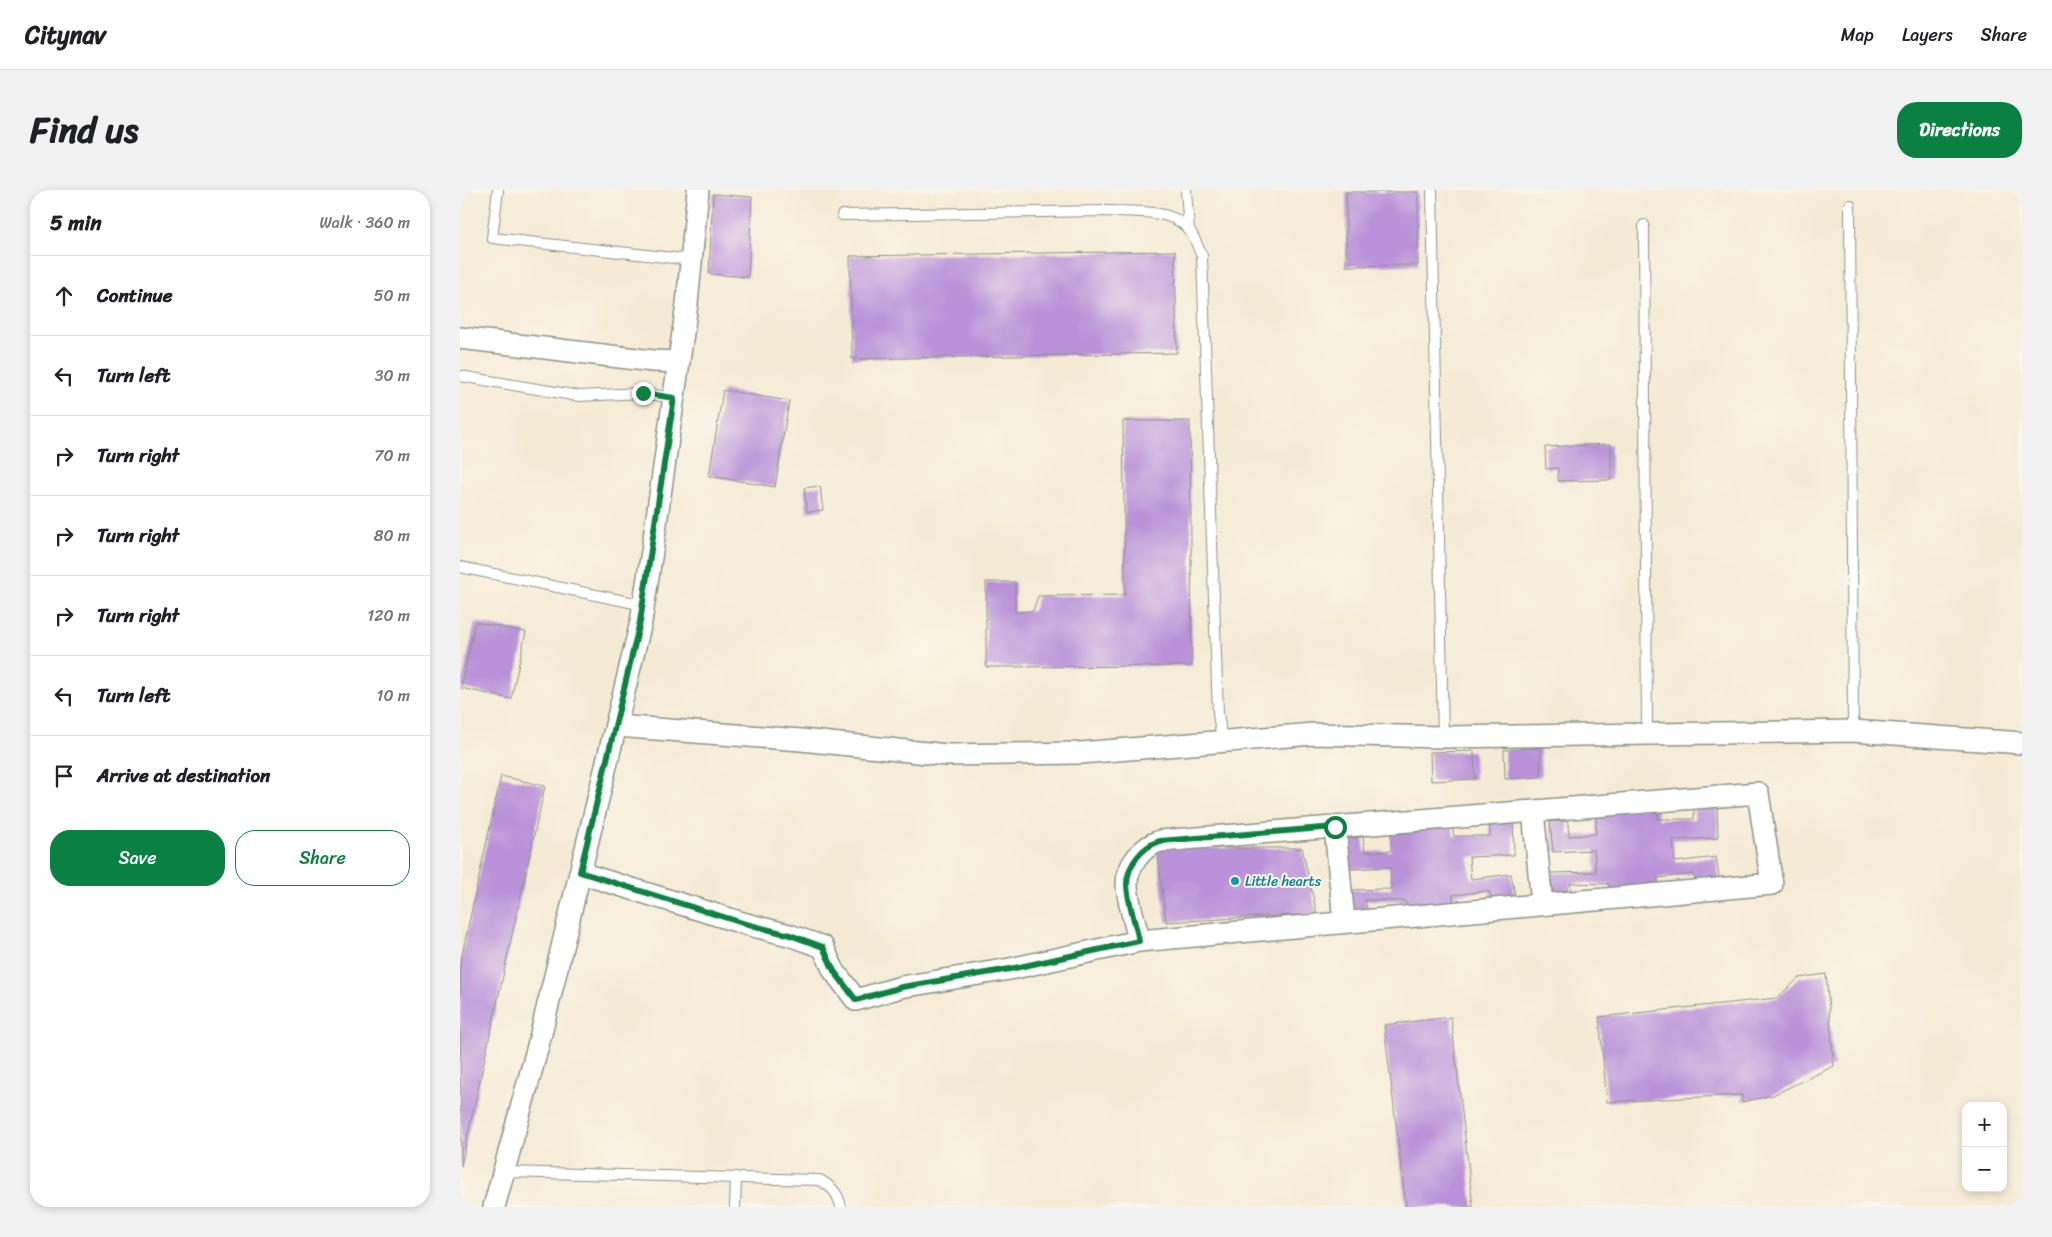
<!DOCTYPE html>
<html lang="en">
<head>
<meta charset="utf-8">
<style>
	:root { --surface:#fff; --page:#f2f2f2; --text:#202124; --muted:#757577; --line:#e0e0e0; --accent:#0b8043 }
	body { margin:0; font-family:Sriracha,sans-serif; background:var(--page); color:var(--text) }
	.controls { position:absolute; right:15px; bottom:15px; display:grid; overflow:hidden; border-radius:10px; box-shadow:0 2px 8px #0003 }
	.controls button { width:45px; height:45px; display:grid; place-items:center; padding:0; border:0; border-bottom:1px solid var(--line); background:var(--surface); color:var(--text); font:25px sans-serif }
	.stop { position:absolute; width:15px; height:15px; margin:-11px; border:4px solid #0b8043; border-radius:50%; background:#fff }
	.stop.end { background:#0b8043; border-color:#fff; box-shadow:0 1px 5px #0008 }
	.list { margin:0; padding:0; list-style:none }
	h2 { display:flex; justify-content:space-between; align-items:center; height:65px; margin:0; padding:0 20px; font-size:21px }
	h2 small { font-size:16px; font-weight:400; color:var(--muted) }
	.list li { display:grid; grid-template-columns:32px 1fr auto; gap:15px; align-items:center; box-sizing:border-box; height:80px; padding:0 20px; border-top:1px solid var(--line) }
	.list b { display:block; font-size:19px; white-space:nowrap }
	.list em { font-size:16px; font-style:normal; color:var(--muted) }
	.actions { display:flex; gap:10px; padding:15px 20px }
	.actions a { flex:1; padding:11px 0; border:1px solid var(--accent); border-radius:20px; text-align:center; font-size:18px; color:var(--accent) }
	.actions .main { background:var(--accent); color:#fff }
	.icon { flex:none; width:28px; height:28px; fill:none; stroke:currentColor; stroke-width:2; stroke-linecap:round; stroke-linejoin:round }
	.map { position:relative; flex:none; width:1562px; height:1017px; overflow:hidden; border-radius:20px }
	header { display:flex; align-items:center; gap:30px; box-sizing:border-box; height:70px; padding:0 25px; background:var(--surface); border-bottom:1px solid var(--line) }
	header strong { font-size:24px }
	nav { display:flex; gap:28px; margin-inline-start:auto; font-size:18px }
	.intro { display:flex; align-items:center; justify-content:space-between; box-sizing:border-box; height:120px; padding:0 30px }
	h1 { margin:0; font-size:35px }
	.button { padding:12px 22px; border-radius:20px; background:var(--accent); color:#fff; font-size:18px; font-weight:700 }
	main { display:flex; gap:30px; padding:0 30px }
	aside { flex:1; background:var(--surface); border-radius:20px; box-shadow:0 2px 8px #0003 }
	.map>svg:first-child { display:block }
	.building { fill:#b992d9 }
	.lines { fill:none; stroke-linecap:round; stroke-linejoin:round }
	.service-casing { stroke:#8a9484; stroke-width:12 }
	.minor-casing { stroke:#8a9484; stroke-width:24 }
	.service { stroke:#fff; stroke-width:10 }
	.minor { stroke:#fff; stroke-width:21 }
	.route { stroke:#0b8043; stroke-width:6 }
	.culture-dot { fill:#0f9aa8; stroke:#fbf7ec; stroke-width:2 }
	.labels { text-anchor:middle; stroke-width:4; stroke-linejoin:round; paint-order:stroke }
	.culture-label { font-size:14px; fill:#0d838f; stroke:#fbf7ec; text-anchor:start }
</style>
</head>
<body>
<header>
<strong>Citynav</strong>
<nav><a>Map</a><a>Layers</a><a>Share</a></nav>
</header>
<div class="intro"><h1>Find us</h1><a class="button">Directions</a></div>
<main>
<aside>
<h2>5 min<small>Walk · 360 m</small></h2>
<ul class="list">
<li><svg class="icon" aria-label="ahead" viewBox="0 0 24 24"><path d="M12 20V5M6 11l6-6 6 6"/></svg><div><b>Continue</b></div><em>50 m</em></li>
<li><svg class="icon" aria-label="left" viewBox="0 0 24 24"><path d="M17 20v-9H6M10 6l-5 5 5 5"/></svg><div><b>Turn left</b></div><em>30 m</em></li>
<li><svg class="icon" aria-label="right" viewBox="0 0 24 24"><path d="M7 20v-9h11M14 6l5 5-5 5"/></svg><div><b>Turn right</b></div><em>70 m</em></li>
<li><svg class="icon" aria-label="right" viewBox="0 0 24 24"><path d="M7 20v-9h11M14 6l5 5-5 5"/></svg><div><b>Turn right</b></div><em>80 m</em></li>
<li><svg class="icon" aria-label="right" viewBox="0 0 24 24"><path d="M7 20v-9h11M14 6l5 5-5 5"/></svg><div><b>Turn right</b></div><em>120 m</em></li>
<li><svg class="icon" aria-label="left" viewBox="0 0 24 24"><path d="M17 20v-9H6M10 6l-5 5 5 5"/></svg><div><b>Turn left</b></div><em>10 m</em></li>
<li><svg class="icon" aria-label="arrive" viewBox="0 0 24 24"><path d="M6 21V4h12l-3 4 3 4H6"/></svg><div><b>Arrive at destination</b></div></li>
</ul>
<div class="actions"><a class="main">Save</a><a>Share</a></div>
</aside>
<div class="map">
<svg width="1562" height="1017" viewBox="0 0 1562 1017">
	<rect width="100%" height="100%" fill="#fbf7ec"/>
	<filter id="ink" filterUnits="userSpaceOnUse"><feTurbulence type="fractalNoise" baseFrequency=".02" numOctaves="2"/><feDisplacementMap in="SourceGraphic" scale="10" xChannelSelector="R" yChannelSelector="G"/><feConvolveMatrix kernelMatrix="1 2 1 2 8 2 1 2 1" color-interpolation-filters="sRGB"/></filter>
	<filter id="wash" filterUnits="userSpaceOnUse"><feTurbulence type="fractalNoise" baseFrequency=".0096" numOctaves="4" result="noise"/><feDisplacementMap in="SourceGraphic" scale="20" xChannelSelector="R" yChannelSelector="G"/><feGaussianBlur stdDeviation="1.12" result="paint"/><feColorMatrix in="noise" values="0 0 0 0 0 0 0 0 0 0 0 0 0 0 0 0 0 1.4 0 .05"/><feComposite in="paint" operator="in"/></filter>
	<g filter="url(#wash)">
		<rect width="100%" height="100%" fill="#f5ebd5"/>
		<g id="blocks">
			<g class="building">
				<polygon points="886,2 958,2 958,75 886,76"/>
				<polygon points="253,4 292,7 288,87 249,84"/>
				<polygon points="715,61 717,163 392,169 390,66"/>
				<polygon points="263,200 329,211 315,297 249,286"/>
				<polygon points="663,231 730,231 732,476 526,477 526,392 555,392 555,422 573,421 578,406 665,405"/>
				<polygon points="1151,254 1151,290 1098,291 1098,278 1086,279 1085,257"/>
				<polygon points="360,296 363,320 347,322 344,298"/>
				<polygon points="15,432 66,442 51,509 1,498"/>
				<polygon points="1080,558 1081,587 1045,589 1044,560"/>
				<polygon points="1014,561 1015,589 971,591 970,562"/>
				<polygon points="41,586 85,596 1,976 0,774"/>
				<polygon points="1257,612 1258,648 1213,650 1215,672 1256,667 1260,693 1238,697 1233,684 1198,688 1198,701 1152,705 1149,694 1110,693 1112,705 1093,708 1090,683 1136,682 1134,660 1093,662 1090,632 1108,631 1109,646 1136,644 1136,623 1196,617 1198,629 1234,629 1234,613"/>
				<polygon points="1053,629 1054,665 1009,667 1011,689 1051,684 1056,710 1033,714 1029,701 993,705 994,718 948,723 945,711 905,710 908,722 889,724 886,700 931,699 930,677 889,679 886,649 903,647 905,662 931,661 931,639 992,634 994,646 1030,646 1029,630"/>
				<polygon points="697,658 842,658 857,724 706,732"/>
				<polygon points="1366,784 1374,876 1313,905 1282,912 1282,905 1147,912 1139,827 1317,808 1339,788"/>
				<polygon points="991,827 1013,1017 946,1017 924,835"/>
			</g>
		</g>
	</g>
	<g filter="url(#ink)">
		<use href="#blocks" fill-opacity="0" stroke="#8a9484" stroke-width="1"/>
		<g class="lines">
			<defs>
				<g id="service">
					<polyline points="38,0 32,48 232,70"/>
					<polyline points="726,0 729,40"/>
					<polyline points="972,0 983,547"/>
					<polyline points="1390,15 1393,541"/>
					<path d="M382,25L648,21C673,22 713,18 730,41C735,48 738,58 742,66L758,523L762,551"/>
					<polyline points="1184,35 1187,544"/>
					<polyline points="0,186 119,206 183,203 214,208"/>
					<polyline points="0,377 184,415"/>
					<path d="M44,982L360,990C372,997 378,1003 381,1017"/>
					<polyline points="275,1017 276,987"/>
				</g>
				<g id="minor">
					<polyline points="0,148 193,171 219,172"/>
					<polyline points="156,536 341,550 487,565 620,563 853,544 983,547 1393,541 1562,553"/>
					<polyline points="1073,621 1082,714"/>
					<polyline points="875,637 884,732"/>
					<path d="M120,683L286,734L329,745L363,757L374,781L396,810L441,797L550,779L679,751L1312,694L1298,603L700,651C683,656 667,675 667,694C667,709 676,735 679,751"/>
					<polyline points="34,1017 78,856 181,432 193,355 227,114 238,0"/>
				</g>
			</defs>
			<use href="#service" class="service-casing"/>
			<use href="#minor" class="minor-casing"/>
			<use href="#service" class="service"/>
			<use href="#minor" class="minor"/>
		</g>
	</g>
	<g class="lines" filter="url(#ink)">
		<path class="route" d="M183,203L214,208L180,432L120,682L286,734L330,745L363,757L374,781L396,810L442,797L550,779L679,751C676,735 667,709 667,694C667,675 683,656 700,651L875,637"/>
	</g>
	<circle class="culture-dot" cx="775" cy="691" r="5"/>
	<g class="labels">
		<g class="culture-label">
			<text x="785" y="696">Little hearts</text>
		</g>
	</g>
</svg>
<div class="controls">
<button>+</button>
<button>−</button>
</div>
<div class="stop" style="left:875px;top:637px"></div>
<div class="stop end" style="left:183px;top:203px"></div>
</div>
</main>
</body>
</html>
